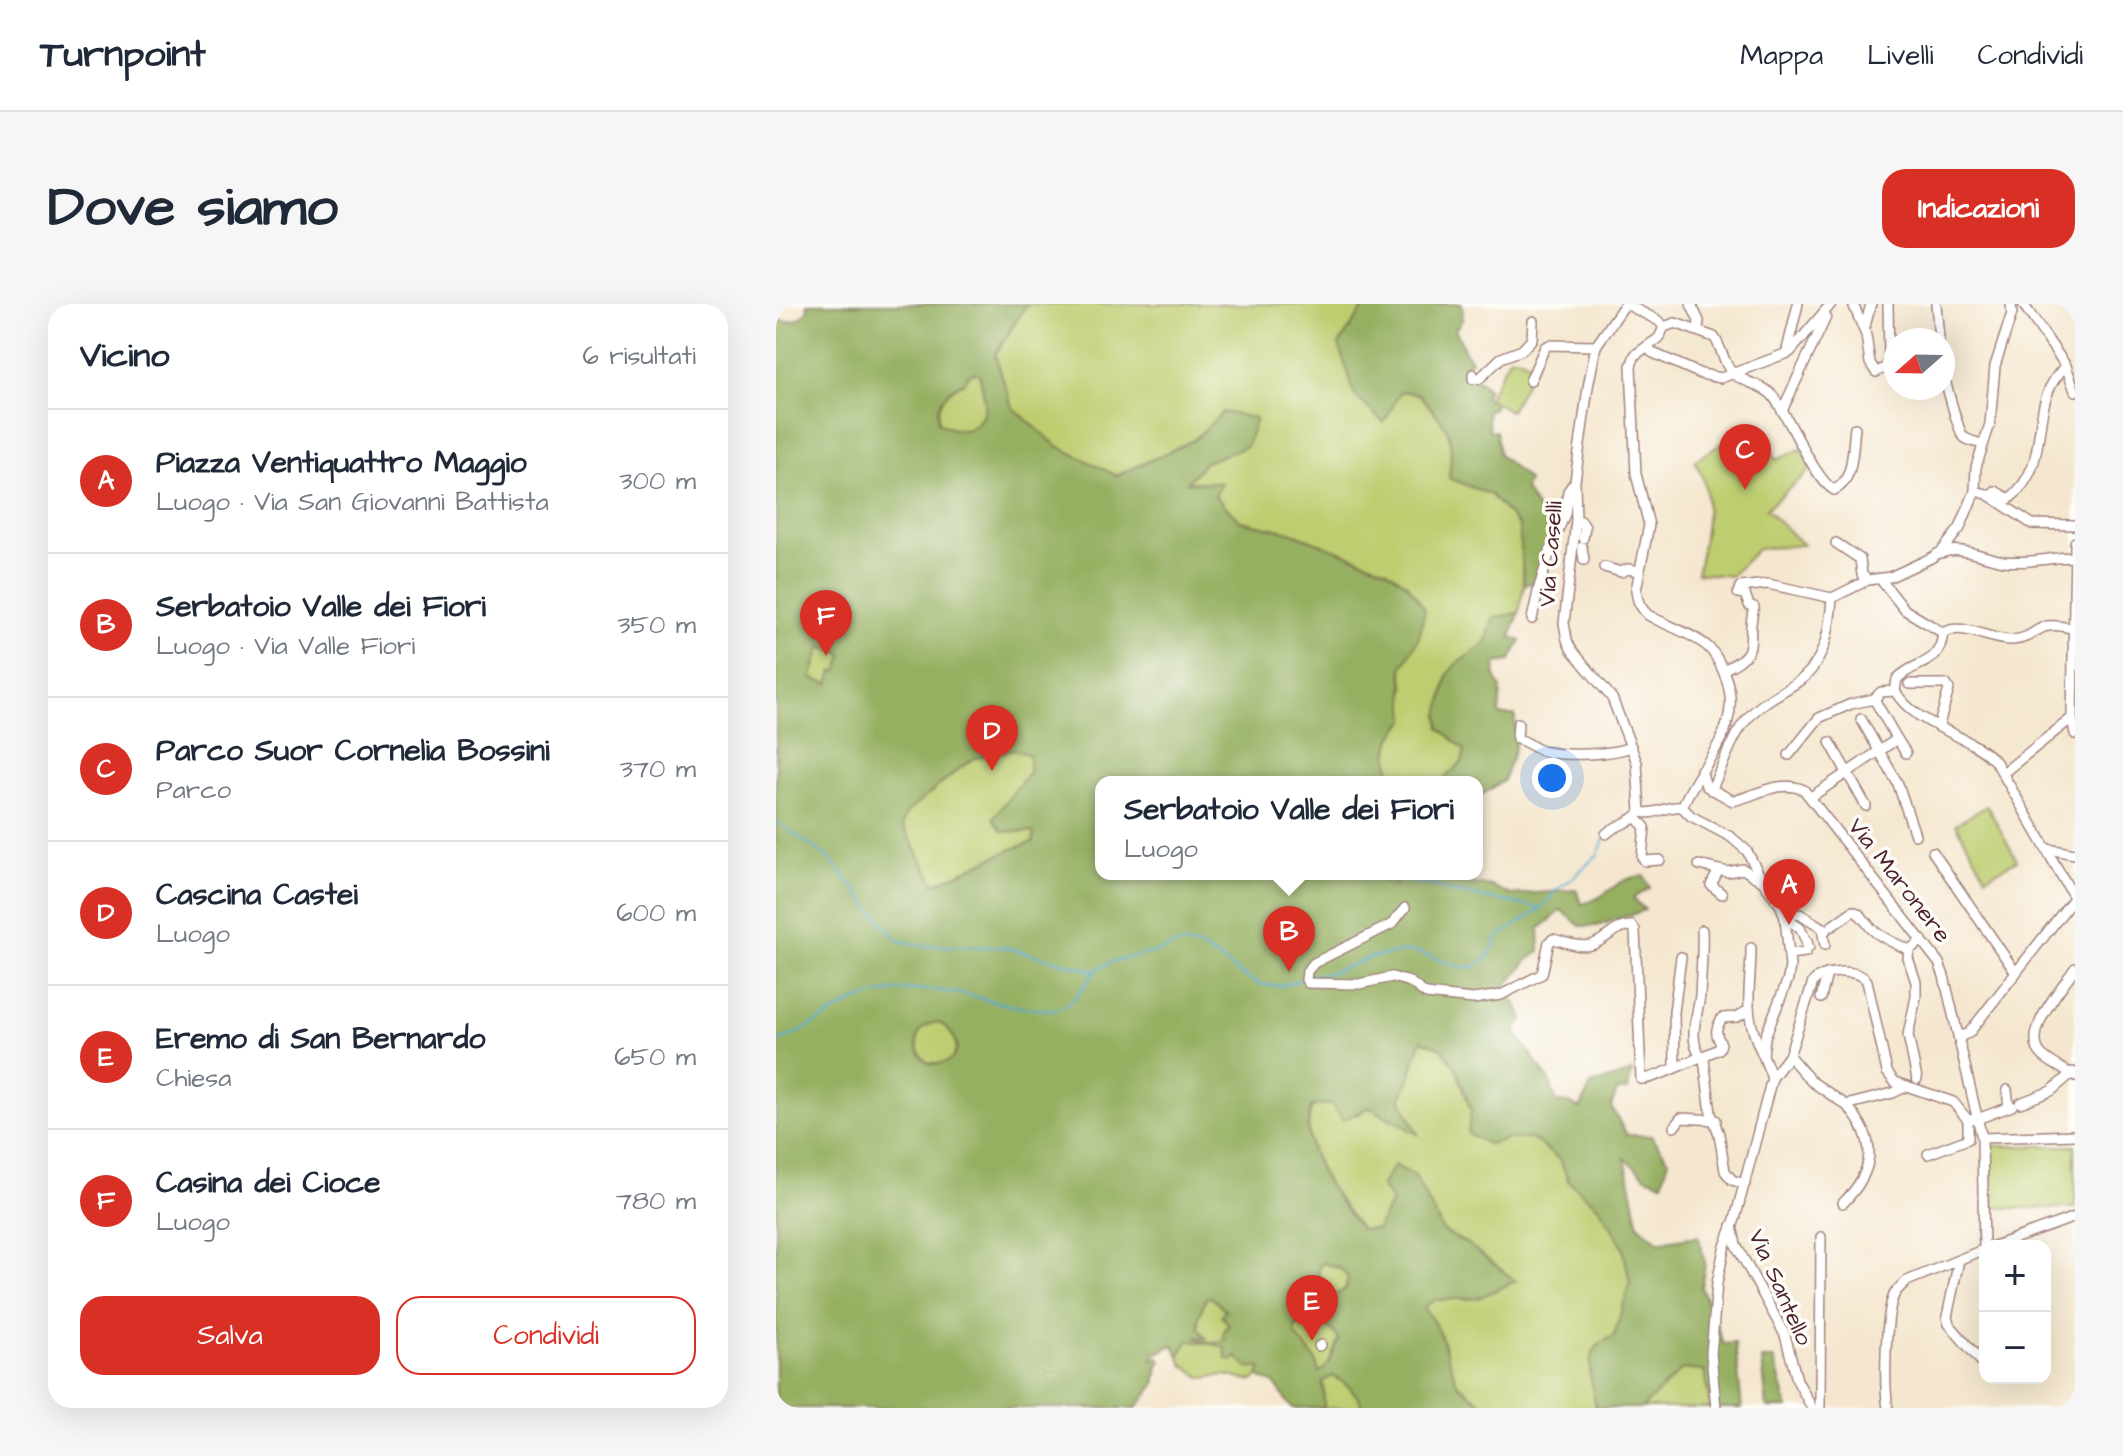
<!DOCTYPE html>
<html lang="it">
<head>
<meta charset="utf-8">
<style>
	:root { --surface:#fff; --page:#f6f6f7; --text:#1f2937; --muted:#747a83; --line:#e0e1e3; --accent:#d93025 }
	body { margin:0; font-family:"Architects Daughter",sans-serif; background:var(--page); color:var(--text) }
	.controls { position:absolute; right:24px; bottom:24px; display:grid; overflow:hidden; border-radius:16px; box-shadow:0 8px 32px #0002 }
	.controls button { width:72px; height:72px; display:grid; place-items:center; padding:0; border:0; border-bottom:2px solid var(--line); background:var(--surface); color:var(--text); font:40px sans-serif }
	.compass { position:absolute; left:1107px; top:24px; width:72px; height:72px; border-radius:50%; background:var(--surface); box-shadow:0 8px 32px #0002; rotate:250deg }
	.you { position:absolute; left:776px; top:474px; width:28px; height:28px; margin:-20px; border:6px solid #fff; border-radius:50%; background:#1a73e8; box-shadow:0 0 0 12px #1a73e833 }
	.badge { display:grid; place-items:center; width:52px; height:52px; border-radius:50%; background:var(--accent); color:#fff; font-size:26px; font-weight:700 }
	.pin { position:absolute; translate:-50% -66px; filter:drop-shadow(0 2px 4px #0008) }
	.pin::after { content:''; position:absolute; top:42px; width:28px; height:24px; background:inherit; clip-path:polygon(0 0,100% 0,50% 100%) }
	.popup { position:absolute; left:319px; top:472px; width:388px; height:104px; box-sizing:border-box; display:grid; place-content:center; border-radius:16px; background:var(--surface); filter:drop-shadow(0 2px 6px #0005); font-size:26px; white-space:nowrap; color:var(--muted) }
	.popup b { font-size:30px; color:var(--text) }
	.popup::after { content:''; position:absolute; left:50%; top:100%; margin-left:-16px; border:16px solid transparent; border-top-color:var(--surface) }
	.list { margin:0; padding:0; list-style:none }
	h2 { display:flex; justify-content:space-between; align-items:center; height:104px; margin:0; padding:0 32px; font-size:34px }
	h2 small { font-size:26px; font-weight:400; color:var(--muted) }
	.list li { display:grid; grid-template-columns:52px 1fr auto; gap:24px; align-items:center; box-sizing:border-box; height:144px; padding:0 32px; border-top:2px solid var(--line) }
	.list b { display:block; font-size:30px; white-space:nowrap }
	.list p { margin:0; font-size:26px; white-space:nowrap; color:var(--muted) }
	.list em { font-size:26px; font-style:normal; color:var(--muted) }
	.actions { display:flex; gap:16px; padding:24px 32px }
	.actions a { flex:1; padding:18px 0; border:2px solid var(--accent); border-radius:24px; text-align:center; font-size:28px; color:var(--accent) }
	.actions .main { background:var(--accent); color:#fff }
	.map { position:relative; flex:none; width:1299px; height:1104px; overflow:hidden; border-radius:24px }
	header { display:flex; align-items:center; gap:48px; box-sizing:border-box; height:112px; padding:0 40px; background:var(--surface); border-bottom:2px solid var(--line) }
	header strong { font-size:38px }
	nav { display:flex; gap:44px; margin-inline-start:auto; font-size:28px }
	.intro { display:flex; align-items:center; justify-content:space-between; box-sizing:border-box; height:192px; padding:0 48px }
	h1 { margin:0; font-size:56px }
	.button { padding:20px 36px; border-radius:24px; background:var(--accent); color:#fff; font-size:28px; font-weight:700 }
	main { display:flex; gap:48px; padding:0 48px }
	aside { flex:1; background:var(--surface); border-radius:24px; box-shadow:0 8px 32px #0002 }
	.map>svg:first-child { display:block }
	.green { fill:#bdcd6f; stroke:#84764d; stroke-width:2 }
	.forest { fill:#96b062; stroke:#706846; stroke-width:2; fill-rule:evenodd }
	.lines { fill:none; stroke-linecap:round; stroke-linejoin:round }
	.stream { stroke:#52a8cf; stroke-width:2 }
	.minor-casing { stroke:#a0837d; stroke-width:12 }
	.minor { stroke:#fff; stroke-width:9 }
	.labels { text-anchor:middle; stroke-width:7; stroke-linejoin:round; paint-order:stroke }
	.street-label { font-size:24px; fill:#4a1f2b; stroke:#fdfcf7 }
</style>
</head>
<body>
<header>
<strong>Turnpoint</strong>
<nav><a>Mappa</a><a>Livelli</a><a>Condividi</a></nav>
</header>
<div class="intro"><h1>Dove siamo</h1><a class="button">Indicazioni</a></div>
<main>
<aside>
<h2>Vicino<small>6 risultati</small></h2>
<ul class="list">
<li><span class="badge">A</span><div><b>Piazza Ventiquattro Maggio</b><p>Luogo · Via San Giovanni Battista</p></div><em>300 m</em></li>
<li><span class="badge">B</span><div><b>Serbatoio Valle dei Fiori</b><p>Luogo · Via Valle Fiori</p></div><em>350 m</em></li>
<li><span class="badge">C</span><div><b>Parco Suor Cornelia Bossini</b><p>Parco</p></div><em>370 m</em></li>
<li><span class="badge">D</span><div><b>Cascina Castei</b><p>Luogo</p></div><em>600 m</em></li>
<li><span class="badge">E</span><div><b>Eremo di San Bernardo</b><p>Chiesa</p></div><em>650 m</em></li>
<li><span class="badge">F</span><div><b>Casina dei Cioce</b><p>Luogo</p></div><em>780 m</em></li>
</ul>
<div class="actions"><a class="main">Salva</a><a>Condividi</a></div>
</aside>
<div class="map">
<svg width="1299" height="1104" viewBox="0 0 1299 1104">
	<rect width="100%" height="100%" fill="#fdfcf7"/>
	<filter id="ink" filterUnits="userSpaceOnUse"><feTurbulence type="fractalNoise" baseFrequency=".0125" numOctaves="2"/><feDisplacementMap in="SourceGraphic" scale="16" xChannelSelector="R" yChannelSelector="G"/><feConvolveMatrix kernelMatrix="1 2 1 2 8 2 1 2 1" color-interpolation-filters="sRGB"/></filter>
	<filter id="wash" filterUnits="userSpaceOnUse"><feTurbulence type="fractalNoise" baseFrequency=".006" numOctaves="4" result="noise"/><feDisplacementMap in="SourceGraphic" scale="32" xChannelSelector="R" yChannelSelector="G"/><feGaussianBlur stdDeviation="1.8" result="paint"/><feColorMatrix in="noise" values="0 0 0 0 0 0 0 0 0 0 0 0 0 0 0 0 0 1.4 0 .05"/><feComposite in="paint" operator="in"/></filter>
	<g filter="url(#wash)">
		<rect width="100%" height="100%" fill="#f5e7cf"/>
		<g class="green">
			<path d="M251,0H590L563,41L625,87L643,90C673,125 679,126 673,174L715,191L743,222L748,281L743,309L718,314L710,339L672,370L669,388L689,446L686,458L665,478H630L614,471L612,452L616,431L629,386L626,364L643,333L632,281L609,265L514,228L464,217L439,192L445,179L410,178L429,158L471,142L447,108L418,136L340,172L281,142L236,103L219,51Z"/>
			<polygon points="741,53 759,62 734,107 712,94 733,54"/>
			<path d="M199,68L204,71C208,95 216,111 192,126L177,125L163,119C160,99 171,85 190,77L191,71Z"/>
			<path d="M976,121L984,123L1000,156L1025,145L1036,164L990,205L1027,241L981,245L955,272L921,269C928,237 940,185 918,157Z"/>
			<polygon points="45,343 67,350 62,368 53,380 35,375"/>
			<path d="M236,446L253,450V468L240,488L226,527L258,528V538C223,547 193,567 159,580L126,521L130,509L184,464L199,454Z"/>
			<polygon points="1211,502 1241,556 1210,573 1180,520"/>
			<path d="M163,718C179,729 188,747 170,760L150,758C136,740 138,721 163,718Z"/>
			<path d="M645,736L666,744L680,764L695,806L711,840L731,835H757L784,856L793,878L824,904L847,943L854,979L838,1032L814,1067L820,1104H712L681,1079L663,1027L648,1003L659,996L702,994L693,941L667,927L639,872L605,882L616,897L601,925H585C560,893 520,844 536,802L555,800L581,811L593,803L641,829L624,794C636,776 637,756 645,736Z"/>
			<polygon points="1216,842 1299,842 1299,904 1218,904 1218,891 1215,891"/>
			<polygon points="547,959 564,964 572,973 570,985 555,994 535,985 535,981 542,975 543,963"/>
			<path d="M434,992L450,1007L446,1012L453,1020L448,1027L451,1035C440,1039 428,1041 420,1032L430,1034L423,1025V1012L430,994Z"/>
			<path d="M534,1013C543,1016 560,1027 563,1036C556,1047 556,1063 543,1068L539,1055L519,1030V1024Z"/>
			<path d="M413,1036C424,1040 438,1039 449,1043L450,1049L486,1064L479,1076L475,1077L449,1071L427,1074L408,1062L403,1052Z"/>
			<polygon points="906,1065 928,1067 935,1104 866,1104"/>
			<path d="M557,1072C568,1077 585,1092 586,1104H548L547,1076Z"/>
		</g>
		<g class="forest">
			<path d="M31,0H251L219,51L236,103L281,142L341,172L418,136L447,108L480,114L471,142L429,158L411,178L446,179L439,192L464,217L514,228L610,265L632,281L649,305L643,333L626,364L630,416C610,436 611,443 614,471L630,478H325V570H610L609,578L619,581L621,572L611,570H676L675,578L716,582L734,591L800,586L806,600C834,594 838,573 868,572L874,584L857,594L869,606L821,622H804L786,606L763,625L764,647L751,657L728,684L741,701L747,715L739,727L775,780L780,798L793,799L804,805L815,781L856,768L851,786L841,787L835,803L851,831L875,832L893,856L886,879L870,873L849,854L863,922L883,938L922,932L929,959L925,984L936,1007L947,1040L959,1039L966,1104H935L928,1067L906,1065L866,1104H820C815,1074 803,1045 838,1032L854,979L847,943L824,904L793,878L784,856L757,835H731L711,840L692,829L695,806L680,764L666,744L646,736C637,756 636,776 624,794L642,830L593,803L567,816L555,800L536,802C519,843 559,893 585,925H601L616,897L605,882L618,861L639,872L667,927L693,941L740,977L702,994L659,996L648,1003L663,1027L681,1079L712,1104H586C585,1092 568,1077 557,1072L547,1077L548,1104H516L498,1079L482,1073L485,1064H472L461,1053L457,1057L450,1055L449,1043C439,1039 424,1040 413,1036L403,1052L397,1041L379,1050L377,1056L382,1053L386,1057L382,1061L379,1081L360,1104H0V14C12,21 25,17 32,5ZM199,68L204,71C208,95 216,112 192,126L177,125L163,119C159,98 172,85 190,77L192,71ZM45,343L67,350L62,368L57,367L53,380L35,374ZM236,446L253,450V468L217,514L226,527L257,528L258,538C223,547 193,567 159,580L126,521L130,509L184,464L199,454ZM163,718C187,735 189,761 154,760C134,747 137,721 163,718ZM547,959L564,964L572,973L570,985L555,993L535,985V980L542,975L543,963ZM434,993L450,1006L445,1012L453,1020L447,1031L450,1035C440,1039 429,1041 420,1033L430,1034L423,1025V1012L430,994ZM534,1013C543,1016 560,1027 563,1036C556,1047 556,1063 543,1068L539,1055L519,1030V1023Z"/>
			<path d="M590,0H686L687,14L679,26C686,36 686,47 695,56L689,63L694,69L693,75L702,76L712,85L708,93L719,99L717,105L711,106L713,127H720L723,151L752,176L749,186C779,230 778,229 761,278L748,281L743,222L715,191L673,174C679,126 673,125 643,90L625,87L608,119L579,92L563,41Z"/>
			<polygon points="743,309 735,333 745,337 734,357 720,359 719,373 725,384 723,411 739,411 739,444 727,477 701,494 701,478 665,478 686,458 689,446 664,424 663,411 672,370 680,360 710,339 717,314"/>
			<polygon points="986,1055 998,1055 1012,1104 991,1104"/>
		</g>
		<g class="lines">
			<g class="stream">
				<polyline points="0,518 52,553 121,636 148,642 228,643 318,667"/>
				<polyline points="603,570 611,575"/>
				<polyline points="616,575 657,581 677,588 764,604"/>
				<polyline points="534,671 554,669 596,653 627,648 641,648 684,663 697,663 712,653 722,633 766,604 779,587 797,574 822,550 828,535"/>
				<path d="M0,738C27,729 50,711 76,699C99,688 128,685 153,686C196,687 238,709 280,705C296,703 309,680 318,669C331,654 369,652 387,646C391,645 394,642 398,641C449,632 465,704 525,675"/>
			</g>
		</g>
	</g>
	<g filter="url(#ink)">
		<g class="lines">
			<defs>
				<g id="minor">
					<polyline points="849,0 820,42 812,83 799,177 800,217 788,319 791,336 795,345 836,394 855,443"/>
					<path d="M850,0L883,17L888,23L883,34L859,51L855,62L860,170L873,221L860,286C861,297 864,303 872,311C891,322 916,329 932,343C940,350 944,360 948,369C971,423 926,456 906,503"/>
					<polyline points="915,0 923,17 922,25"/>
					<polyline points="1077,0 1090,31 1094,59 1100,68 1111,63 1113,55 1112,0"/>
					<polyline points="1160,0 1163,36"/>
					<polyline points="1247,0 1290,62 1299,87"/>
					<path d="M888,23L899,19L938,33C946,43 948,63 959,71C970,79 988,81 997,92C1014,114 1038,175 1058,186C1079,177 1076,143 1079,124"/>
					<polyline points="1088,26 1095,0"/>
					<polyline points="870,43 877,49 925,70 945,74 1014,48 1055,0"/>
					<polyline points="1010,50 1022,0"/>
					<polyline points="697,70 697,75 703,75 725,54 746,46 756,35 757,17"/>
					<path d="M1167,70C1171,81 1182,128 1188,133C1192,137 1200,138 1206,140"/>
					<polyline points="754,77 769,43 773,41 820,42"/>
					<polyline points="1006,107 1050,13"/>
					<polyline points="1199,187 1211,190 1256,220 1299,221"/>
					<path d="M1214,192L1219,187L1233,195C1280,158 1248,100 1290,62"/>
					<polyline points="800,217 805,217 809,223 807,234"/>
					<polyline points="1299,238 1296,414 1299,430"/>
					<polyline points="1060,239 1084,255 1086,271 1092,276"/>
					<polyline points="806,243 808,256"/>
					<path d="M1165,249C1184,241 1208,254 1228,257C1252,260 1275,253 1299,253"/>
					<polyline points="828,263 845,268 852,265 863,267"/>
					<path d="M1105,276L1129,306L1167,329C1163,364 1140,355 1121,375L1119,387C1140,423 1191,428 1220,458L1299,595"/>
					<polyline points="756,315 763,283 776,241 789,210 792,187 797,180"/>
					<path d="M1167,329C1186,317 1216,338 1237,336C1266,333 1257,314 1298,325"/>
					<path d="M947,366C988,347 968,339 978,303L973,301L969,290L962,289L964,283L992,280L1056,294"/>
					<polyline points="1133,380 1170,380 1173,385 1163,421"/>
					<polyline points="1085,415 1122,480 1139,531"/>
					<path d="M742,419L741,435C752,437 759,446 770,448C792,452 834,451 855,443L861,459L864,508"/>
					<polyline points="1121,435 1130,449"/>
					<polyline points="1054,438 1090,502"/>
					<polyline points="1013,451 1043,414 1075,400 1098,395"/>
					<path d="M925,466L930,482L957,497C982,491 1003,475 1028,486L1163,659L1168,672L1206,834L1299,831"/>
					<polyline points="1227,469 1296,414"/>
					<path d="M935,486C947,463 955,433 972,414C987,396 1009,388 1027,374C1050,355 1054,322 1056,294L1092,276L1114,273L1155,254L1166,247L1184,224L1199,187L1200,163L1214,120L1219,62L1236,9L1235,0"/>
					<polyline points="1035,493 1121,435 1098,395 1105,388 1119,387"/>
					<polyline points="906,503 915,512 955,533 971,547 987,578 1005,602 1009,614 1014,662 1012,675 989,733 987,751 996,774 959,915 948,945 941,979 935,1050 940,1104"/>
					<polyline points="860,514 869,523 866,553 869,557 884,556"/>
					<path d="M830,530C840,520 857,519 864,508C879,512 891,501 906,503"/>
					<polyline points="1272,545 1299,550"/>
					<polyline points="1157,548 1240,669"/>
					<polyline points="923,561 943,566"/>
					<polyline points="946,590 935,581 943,566 952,568 967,565 987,578"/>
					<polyline points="1005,602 1017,611 1024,610 1050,626"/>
					<path d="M629,604L616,620L538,659L531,667L530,676L532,679L583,680L616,673L634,678L650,690L697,695L725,691L766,670L773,638L777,635C790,638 801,644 815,641C831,636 839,621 856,622L859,626L865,775C876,776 911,758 925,753L928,755L935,809L943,830L949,867L956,876L969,880"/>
					<polyline points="1009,614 1024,624 1033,643"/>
					<path d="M1056,622L1077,607C1087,610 1089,619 1097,626C1107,635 1121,640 1133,646L1146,636"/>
					<polyline points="1046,625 1049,641"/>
					<path d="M926,626C927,648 925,669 924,691C922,712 911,733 925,753L943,745L945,740C939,729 939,726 946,714L961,713L973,706"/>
					<path d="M975,644C975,689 965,707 987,751"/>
					<polyline points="1133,646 1132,654 1140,678 1140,693 1132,731 1141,775"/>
					<polyline points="1013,650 1030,648 1031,637"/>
					<path d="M1299,664C1286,684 1243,731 1267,752C1276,760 1289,766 1299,772"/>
					<polyline points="1045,694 1051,670"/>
					<polyline points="1183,733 1193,729 1298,594"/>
					<polyline points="1013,752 1035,777 1070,801 1117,789 1131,782"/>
					<polyline points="899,761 898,708 905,653"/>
					<path d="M996,774L1013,752L1037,678C1047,666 1081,664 1091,677L1111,768L1119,778L1177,798L1192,816L1201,815L1236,802"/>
					<polyline points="1231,786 1233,803"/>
					<polyline points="1244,799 1275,787 1297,768"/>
					<polyline points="898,823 905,814 940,816"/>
					<polyline points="1206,834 1208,946"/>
					<polyline points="1152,850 1192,835 1192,816"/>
					<path d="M1067,899C1099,867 1103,836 1070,801"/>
					<polyline points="956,922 960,941 1009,1031 1021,1076 1036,1104"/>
					<polyline points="1218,942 1299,913"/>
					<polyline points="1183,956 1171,1013 1173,1020 1209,1062"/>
					<polyline points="543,1042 545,1041"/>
					<polyline points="1044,1104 1045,933"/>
					<path d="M1112,1104C1108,1082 1109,1011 1118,991C1121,985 1126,981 1131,977L1209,945"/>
				</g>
			</defs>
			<use href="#minor" class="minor-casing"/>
			<use href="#minor" class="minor"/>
		</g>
	</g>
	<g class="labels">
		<g class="street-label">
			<text transform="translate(774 250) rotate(-86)" y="8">Via Caselli</text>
			<text transform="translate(1124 576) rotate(52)" y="8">Via Maronere</text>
			<text transform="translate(1005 983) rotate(66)" y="8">Via Santello</text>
		</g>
	</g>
</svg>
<div class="controls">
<button>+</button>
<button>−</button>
</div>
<svg class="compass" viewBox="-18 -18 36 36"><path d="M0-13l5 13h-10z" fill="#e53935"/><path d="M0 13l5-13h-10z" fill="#747a83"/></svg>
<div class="you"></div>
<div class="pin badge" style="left:1013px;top:621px">A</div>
<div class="pin badge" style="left:513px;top:668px">B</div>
<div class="popup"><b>Serbatoio Valle dei Fiori</b>Luogo</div>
<div class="pin badge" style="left:969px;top:186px">C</div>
<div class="pin badge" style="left:216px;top:467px">D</div>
<div class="pin badge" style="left:536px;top:1037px">E</div>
<div class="pin badge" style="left:50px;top:352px">F</div>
</div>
</main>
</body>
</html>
